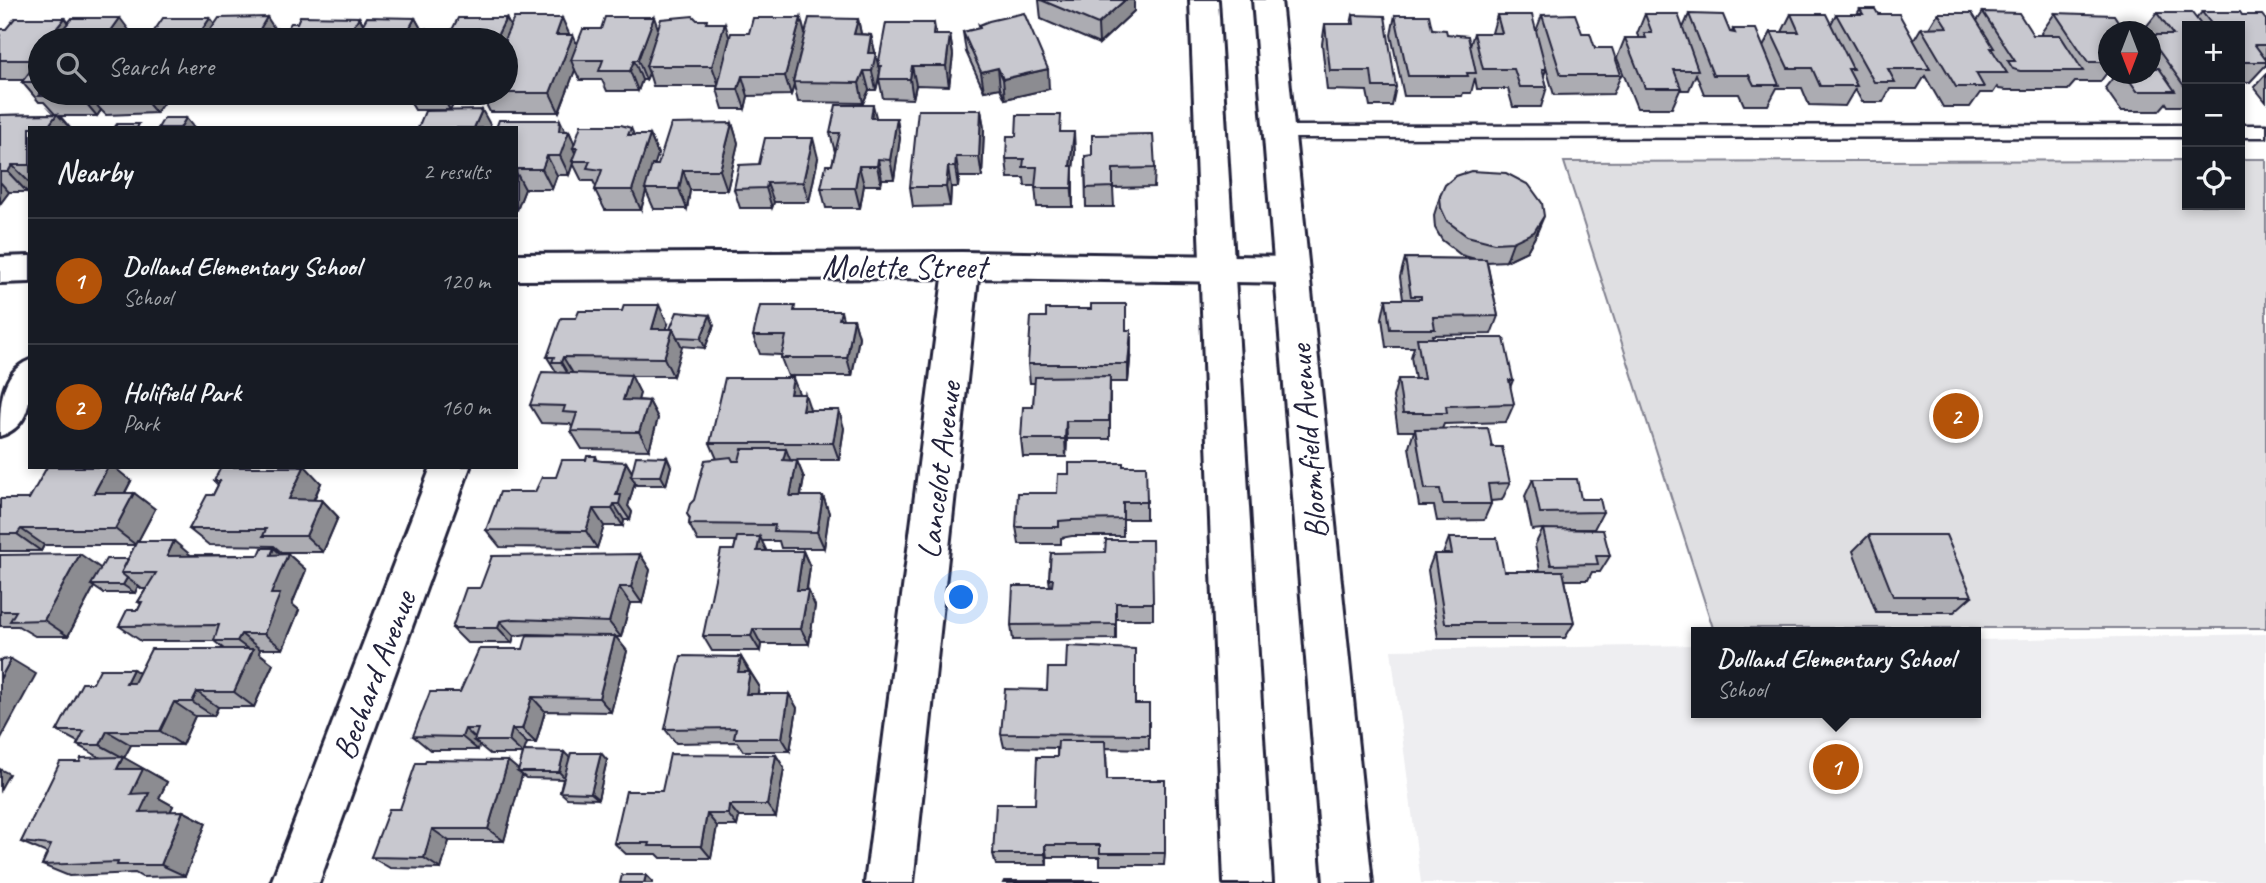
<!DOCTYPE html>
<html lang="en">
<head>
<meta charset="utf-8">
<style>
	:root { --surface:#171b24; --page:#242831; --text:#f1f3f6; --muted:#9ea1a6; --line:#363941; --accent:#b45309 }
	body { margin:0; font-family:Caveat,sans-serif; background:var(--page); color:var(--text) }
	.controls { position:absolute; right:21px; top:21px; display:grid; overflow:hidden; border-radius:0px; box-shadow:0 4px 10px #0003 }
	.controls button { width:63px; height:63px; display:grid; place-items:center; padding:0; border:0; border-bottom:2px solid var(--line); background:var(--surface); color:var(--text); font:35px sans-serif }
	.compass { position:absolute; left:2098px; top:21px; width:63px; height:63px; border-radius:50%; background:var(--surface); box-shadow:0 4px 10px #0003; rotate:180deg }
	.you { position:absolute; left:962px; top:598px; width:24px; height:24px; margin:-18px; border:5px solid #fff; border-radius:50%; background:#1a73e8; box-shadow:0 0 0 10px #1a73e833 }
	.badge { display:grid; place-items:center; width:46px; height:46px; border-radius:50%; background:var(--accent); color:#fff; font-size:23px; font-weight:700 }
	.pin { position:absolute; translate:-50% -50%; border:4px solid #fff; box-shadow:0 2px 7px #0006 }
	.popup { position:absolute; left:1691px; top:627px; width:290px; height:91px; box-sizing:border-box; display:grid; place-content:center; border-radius:0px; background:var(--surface); filter:drop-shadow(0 2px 5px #0005); font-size:23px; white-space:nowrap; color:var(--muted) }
	.popup b { font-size:26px; color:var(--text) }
	.popup::after { content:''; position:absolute; left:50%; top:100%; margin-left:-14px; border:14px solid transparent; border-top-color:var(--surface) }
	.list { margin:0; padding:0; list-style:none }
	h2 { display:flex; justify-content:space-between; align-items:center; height:91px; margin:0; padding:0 28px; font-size:30px }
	h2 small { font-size:23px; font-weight:400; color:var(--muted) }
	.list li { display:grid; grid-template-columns:46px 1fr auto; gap:21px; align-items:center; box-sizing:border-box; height:126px; padding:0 28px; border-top:2px solid var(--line) }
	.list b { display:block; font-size:26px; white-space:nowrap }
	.list p { margin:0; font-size:23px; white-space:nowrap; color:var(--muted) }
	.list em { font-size:23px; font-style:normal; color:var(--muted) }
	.icon { flex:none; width:38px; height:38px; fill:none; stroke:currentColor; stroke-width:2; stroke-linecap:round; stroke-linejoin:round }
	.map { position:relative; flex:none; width:2266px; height:883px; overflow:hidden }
	.search { position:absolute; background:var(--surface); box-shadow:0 4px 10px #0003; left:28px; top:28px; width:490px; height:77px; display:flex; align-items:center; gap:18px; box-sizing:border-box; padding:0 24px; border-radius:38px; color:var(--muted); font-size:26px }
	.panel { position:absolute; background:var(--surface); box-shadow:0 4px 10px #0003; left:28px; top:126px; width:490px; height:343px; border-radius:0px }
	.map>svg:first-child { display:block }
	.built { fill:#eeeef1 }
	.green { fill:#dfdfe2; stroke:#80808e; stroke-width:2 }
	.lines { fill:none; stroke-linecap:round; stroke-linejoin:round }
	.service-casing { stroke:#22223b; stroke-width:5 }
	.minor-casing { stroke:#22223b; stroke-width:6 }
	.secondary-casing { stroke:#22223b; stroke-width:6 }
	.service { fill:#fff; fill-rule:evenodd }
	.minor { fill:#fff; fill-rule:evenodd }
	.secondary { fill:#fff; fill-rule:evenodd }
	.wall { fill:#acacb2; stroke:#22223b; stroke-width:2 }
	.shaded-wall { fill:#8c8c91; stroke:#22223b; stroke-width:2 }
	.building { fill:#c8c8cf; stroke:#22223b; stroke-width:2 }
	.labels { text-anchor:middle; stroke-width:5; stroke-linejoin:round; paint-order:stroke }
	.street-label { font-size:33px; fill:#22223b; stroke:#fff }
</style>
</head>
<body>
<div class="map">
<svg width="2266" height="883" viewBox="0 0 2266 883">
	<rect width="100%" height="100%" fill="#fff"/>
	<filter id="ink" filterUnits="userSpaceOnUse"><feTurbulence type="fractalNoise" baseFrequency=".0143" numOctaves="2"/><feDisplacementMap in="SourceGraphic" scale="14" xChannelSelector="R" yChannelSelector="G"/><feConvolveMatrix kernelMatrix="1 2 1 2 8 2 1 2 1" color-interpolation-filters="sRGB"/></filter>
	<g filter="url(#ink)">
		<polygon class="built" points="2266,634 2266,883 1421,883 1391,650 1696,645 1696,713 1976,713 1976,640"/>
		<polygon class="green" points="2240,159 2266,159 2266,628 1713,628 1564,162 2187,160 2187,205 2240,205"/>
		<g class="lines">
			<defs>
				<g id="service">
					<polygon points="2187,125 2187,137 1279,138 1272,137 1270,132 1272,127 1279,126"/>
					<rect x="2240" y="125" width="26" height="12"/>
				</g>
				<g id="minor">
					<polygon points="962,252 1291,257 1303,261 1308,270 1303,279 1291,283 978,278 913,883 865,883 943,278 516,280 516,254"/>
					<polygon points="30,256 30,282 0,283 0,257"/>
					<path d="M30,360C30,391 35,425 0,436C0,406 0,372 30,360Z"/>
					<polygon points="431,467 470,467 319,883 271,883"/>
				</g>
				<g id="secondary">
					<polygon points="1190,0 1218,0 1272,883 1224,883"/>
					<polygon points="1253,0 1281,0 1372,883 1324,883"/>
				</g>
			</defs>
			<use href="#service" class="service-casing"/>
			<use href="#minor" class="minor-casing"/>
			<use href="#secondary" class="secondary-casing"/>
			<use href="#service" class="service"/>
			<use href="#minor" class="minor"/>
			<use href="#secondary" class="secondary"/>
		</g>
		<g class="wall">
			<polygon points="1039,0 1134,0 1134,11 1099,44 1041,19"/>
			<polygon points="1860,9 1878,14 1914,40 1921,28 1929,28 1938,13 1977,21 1983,12 2033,35 2042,35 2041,33 2055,13 2109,32 2109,70 2100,82 2075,82 2068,90 2006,90 1999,89 1997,87 1993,93 1980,93 1970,107 1943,107 1925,76 1917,89 1890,89 1883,102 1862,102 1855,89 1845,106 1809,105 1802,88 1777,88 1768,105 1744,105 1739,94 1704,94 1696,74 1689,90 1680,90 1672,108 1637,108 1617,58 1625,38 1639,38 1637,34 1645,14 1683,28 1689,14 1730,32 1732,32 1733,29 1763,47 1771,32 1782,32 1791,14 1831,24 1836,14 1857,14"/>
			<polygon points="2202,12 2266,20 2266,66 2265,66 2250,82 2240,82 2240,26 2187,26 2187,106 2168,106 2166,103 2159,111 2121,111 2105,88 2116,74 2151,74 2151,32 2142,32 2157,13 2196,19"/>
			<polygon points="1353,15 1396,87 1392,106 1370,106 1367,91 1327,90 1322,44 1325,24 1351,24"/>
			<polygon points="1395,15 1447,34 1470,46 1474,33 1492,33 1497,15 1536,31 1542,15 1582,33 1621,75 1613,94 1554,95 1545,64 1546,69 1544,76 1547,87 1541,107 1513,107 1508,89 1477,89 1475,78 1471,93 1463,93 1462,96 1404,96 1391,35"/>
			<polygon points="359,17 364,24 415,18 421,29 427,29 432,38 506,18 510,26 570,35 577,44 697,20 708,23 730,38 805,34 858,19 861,34 871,35 878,65 934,23 936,35 950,35 953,55 949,86 916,85 913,99 883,98 879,79 880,73 876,90 869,90 863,103 798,102 794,85 791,95 748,96 745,109 723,109 717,89 718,86 653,86 649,73 646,80 642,80 638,91 607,91 602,80 580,80 575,70 559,112 490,112 485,102 483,105 453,105 450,110 415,110 405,93 506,93 506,40 40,40 40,93 188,93 187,95 169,95 156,113 106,115 101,110 97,116 60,116 70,128 30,128 30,187 27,192 9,192 0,204 0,115 55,114 44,102 39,102 22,82 23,80 0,80 0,29 6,29 65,18 68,22 133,36 215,24 277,29 282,36"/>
			<polygon points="979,25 1049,89 1005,99 1000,88 984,91 966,52 963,32 980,28"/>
			<polygon points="2266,74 2266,102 2254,87"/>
			<polygon points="981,110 984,129 982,177 959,177 958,187 951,187 950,206 913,207 910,187"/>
			<polygon points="876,118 900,138 894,179 882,179 881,185 864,185 860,208 826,208 821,188 832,165 835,152 830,133"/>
			<polygon points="732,123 738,143 727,190 690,190 687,209 654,209 646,191 641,210 605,210 595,190 596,187 593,181 582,181 573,163 569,175 557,175 552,189 525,189 517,210 516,128 569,131 574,143 631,128 634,135 650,135 658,154 654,165 658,165"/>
			<polygon points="1062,132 1075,152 1073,169 1073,207 1037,207 1035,186 1025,186 1024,178 1008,178 1006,159 1016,136"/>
			<polygon points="1085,156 1155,168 1154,187 1113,188 1114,207 1086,207"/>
			<polygon points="818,158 809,202 774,202 772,208 740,208 734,189 759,164"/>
			<polygon points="1440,196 1536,235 1527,251 1506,261 1487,262 1498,316 1491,334 1433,335 1432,338 1513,380 1510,388 1514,404 1506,422 1444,424 1442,429 1492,447 1510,483 1502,500 1491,501 1491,504 1484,520 1437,521 1434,506 1419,506 1409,447 1414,431 1398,431 1393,397 1398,379 1415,379 1411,357 1414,347 1386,347 1382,318 1386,299 1403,299 1400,277 1405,258 1475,259 1461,255 1442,240 1435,228 1434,215"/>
			<polygon points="797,311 841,311 843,319 854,319 859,337 852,376 788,376 781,358 781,355 760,354 753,336"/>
			<polygon points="710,315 714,325 705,348 681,346 673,376 631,376 640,393 638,400 649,401 658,418 649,450 582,449 571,431 572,427 570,424 541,423 530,405 557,373 547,357 668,324 666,329 670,329"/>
			<polygon points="1126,330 1131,349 1128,382 1110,382 1110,439 1067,439 1066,457 1023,457 1021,439 1033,407 1035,383 1030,383 1028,364"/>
			<polygon points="799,394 810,410 844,428 839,460 790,460 797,461 804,478 801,496 823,496 829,513 824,548 781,548 779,541 761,541 766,551 803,551 810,567 807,590 808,590 815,606 809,644 761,644 760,651 712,651 703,636 734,550 736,541 698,541 689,524 690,519 687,514 717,459 710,443"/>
			<polygon points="596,456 598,461 602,461 626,462 632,472 671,466 666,485 636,485 635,482 628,506 632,512 630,520 624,520 623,526 604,526 597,548 500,547 486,530 535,492 556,477 586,460"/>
			<polygon points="1123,466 1146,466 1146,519 1123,519 1123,536 1072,536 1061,538 1061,544 1019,544 1016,527 1057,493 1069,474"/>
			<polygon points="1533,479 1581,499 1603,512 1594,529 1572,529 1610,556 1600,572 1592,572 1588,580 1565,580 1574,623 1565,638 1438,638 1428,570 1434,554 1443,554 1449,538 1504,571 1540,571 1535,545 1543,529 1532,530 1525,496"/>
			<polygon points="131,481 125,493 134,493 155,509 138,541 191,555 259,555 274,548 281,555 288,554 306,570 292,604 299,610 283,649 260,649 259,653 273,664 254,707 218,707 214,716 195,716 182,745 131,745 124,758 167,782 159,798 173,806 170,812 183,811 206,823 185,876 142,877 135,873 69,876 42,865 47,853 21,842 80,762 101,758 77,745 78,742 57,731 93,683 133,669 139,673 224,649 214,641 141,641 119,626 138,610 141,604 138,602 146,589 142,589 138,586 135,593 103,593 94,587 68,636 35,636 18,626 0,626 0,555 100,569 128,559 135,545 44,545 41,551 0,551 0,499 29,499"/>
			<polygon points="214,481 321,483 314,500 322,500 338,517 323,552 281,552 274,546 209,545 189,529 213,495 218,485"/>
			<polygon points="1869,535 1972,596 1954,612 1876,612 1853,551"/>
			<polygon points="1051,553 1153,603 1153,619 1116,619 1116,639 1013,640 1011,625 1050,586 1049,579"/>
			<polygon points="640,554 650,570 642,603 630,603 621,637 616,637 627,651 611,712 545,711 536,743 527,743 524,751 570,757 607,760 598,799 567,798 560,792 563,779 526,778 522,775 504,841 449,841 441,869 390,868 371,857 400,809 519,770 523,754 490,754 479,745 478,750 430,750 413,736 460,692 523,649 566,635 528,634 514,636 512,643 467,643 452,628 480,588"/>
			<polygon points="741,657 759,686 758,694 789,694 797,708 790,751 743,751 737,742 676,743 665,729"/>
			<polygon points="1135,704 1149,704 1149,749 1106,748 1107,780 1165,853 1164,865 1100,865 1100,857 1047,857 1047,865 996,865 993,854 1035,804 1057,757 1057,748 1004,747 1001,734"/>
			<polygon points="776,755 784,768 776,817 739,817 737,826 717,826 711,858 661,858 657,854 626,854 614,843 662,791"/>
		</g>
		<g class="shaded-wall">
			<polygon points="1125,0 1134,0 1134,11 1099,44 1098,24"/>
			<polygon points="267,17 276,31 277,29 285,40 267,40 260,29"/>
			<polygon points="359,17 371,37 369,40 345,40"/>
			<polygon points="654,17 661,37 646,66 649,73 646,80 638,60"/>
			<polygon points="65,18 81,38 79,40 47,40"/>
			<polygon points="120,18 135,38 134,40 112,40 108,35"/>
			<polygon points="210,18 224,38 223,40 195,40"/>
			<polygon points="415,18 424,34 427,29 433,40 415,40 409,29"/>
			<polygon points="506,18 516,38 506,40 495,40"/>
			<polygon points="562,18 571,38 556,35"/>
			<polygon points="801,18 806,38 793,82 794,85 791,95 785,76"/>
			<polygon points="858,19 862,39 854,34"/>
			<polygon points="725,23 731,43 719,86 712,66"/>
			<polygon points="573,35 581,54 571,60 575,70 559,112 550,93"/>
			<polygon points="871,35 880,73 876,90 868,53"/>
			<polygon points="950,35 953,55 949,86 946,66"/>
			<polygon points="40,49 40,69 32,60"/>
			<polygon points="634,60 642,80 638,91 630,71"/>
			<polygon points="912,66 916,85 913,99 910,79"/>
			<polygon points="998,68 1000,88 984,91 981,72"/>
			<polygon points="1048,69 1049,89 1005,99 1003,79"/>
			<polygon points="864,71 869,90 863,103 859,83"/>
			<polygon points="742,76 748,96 745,109 738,89"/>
			<polygon points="82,93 114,93 89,96 101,110 97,116 80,96"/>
			<polygon points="141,93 167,93 169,95 156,113 140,94"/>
			<polygon points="440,93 446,93 453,105 450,110"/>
			<polygon points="476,93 480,93 485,102 483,105"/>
			<polygon points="873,105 878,125 871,118"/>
			<polygon points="482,110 492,128 474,128"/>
			<polygon points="981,110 984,129 982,177 979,157"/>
			<polygon points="57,114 70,128 47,128"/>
			<polygon points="186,118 194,128 180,128"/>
			<polygon points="897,118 900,138 894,179 890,160"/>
			<polygon points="560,120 567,135 569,131 576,148 573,148 576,155 572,161 573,163 569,175 560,156 559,131"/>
			<polygon points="732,123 738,143 727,190 720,170"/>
			<polygon points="1074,132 1075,152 1073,169 1073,207 1070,166"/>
			<polygon points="650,135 658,154 647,189 645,189 646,191 641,210 632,190"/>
			<polygon points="813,138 818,158 809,202 803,182"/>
			<polygon points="547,156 557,175 552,189 542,169"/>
			<polygon points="956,157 959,177 958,187 955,167"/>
			<polygon points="878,159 882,179 881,185 877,166"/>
			<polygon points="12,165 30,183 30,187 27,192 8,172"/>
			<polygon points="859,166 864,185 860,208 855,188"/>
			<polygon points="948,167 951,187 950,206 946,187"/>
			<polygon points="683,170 690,190 687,209 679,189"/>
			<polygon points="516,172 525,189 517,210 516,210"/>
			<polygon points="0,182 9,192 0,204"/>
			<polygon points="767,183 774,202 772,208 766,188"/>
			<polygon points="1544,216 1536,235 1527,251 1506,261 1513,242"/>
			<polygon points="659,305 668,324 661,347 652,329"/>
			<polygon points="710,315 714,325 705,348 701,338"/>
			<polygon points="854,319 859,337 852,376 847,358"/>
			<polygon points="673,329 682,347 673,376 664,358"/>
			<polygon points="1131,330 1131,349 1128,382 1128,364"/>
			<polygon points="563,357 574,375 572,381 561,362"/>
			<polygon points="631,375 640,393 633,418 623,400"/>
			<polygon points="793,378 800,396 790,394"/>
			<polygon points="805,394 811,412 802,410"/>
			<polygon points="649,401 658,418 649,450 639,432"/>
			<polygon points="839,410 844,428 839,460 833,443"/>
			<polygon points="1066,421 1067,439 1066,457 1065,439"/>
			<polygon points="786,449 793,467 783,460"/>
			<polygon points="667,457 671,466 666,485 661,476"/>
			<polygon points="797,461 804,478 797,513 790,496"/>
			<polygon points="626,462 634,476 631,476 635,482 628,506 632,512 630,520 619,504 616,495"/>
			<polygon points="108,467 114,467 131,481 116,509 94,493"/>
			<polygon points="304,467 306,467 321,483 306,516 289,499"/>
			<polygon points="134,493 155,509 136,545 115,529"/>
			<polygon points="823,496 829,513 824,548 817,532"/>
			<polygon points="322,500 338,517 323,552 306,536"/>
			<polygon points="614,504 624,520 623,526 612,509"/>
			<polygon points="593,509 604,526 597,548 586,531"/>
			<polygon points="21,529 44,545 41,551 17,534"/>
			<polygon points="760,537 768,554 757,551"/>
			<polygon points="174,541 194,558 167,556"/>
			<polygon points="274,548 286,559 288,554 306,570 292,604 299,610 283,649 264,634 271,594 271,555"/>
			<polygon points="803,551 810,567 804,606 797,590"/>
			<polygon points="80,554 103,570 91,585 94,587 68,636 44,620"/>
			<polygon points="640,554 650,570 642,603 631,587"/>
			<polygon points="127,578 138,586 135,593 123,585"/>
			<polygon points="619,587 630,603 621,637 609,622"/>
			<polygon points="808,590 815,606 809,644 801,629"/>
			<polygon points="500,621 514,636 512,643 498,628"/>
			<polygon points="753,629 761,644 760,651 751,636"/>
			<polygon points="241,634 260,649 259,653 273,664 254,707 234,692 252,652 237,641"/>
			<polygon points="615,636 627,651 611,712 599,698"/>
			<polygon points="741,657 749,672 738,672"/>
			<polygon points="11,659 36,674 0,740 0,679"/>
			<polygon points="133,669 156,684 126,683"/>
			<polygon points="750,672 759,686 755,708 746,694"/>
			<polygon points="197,692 218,707 214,716 192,702"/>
			<polygon points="789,694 797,708 790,751 782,738"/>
			<polygon points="532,697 545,711 536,743 522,729"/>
			<polygon points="174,702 195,716 182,745 160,731"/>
			<polygon points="465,729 478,741 474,741 479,745 478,750 462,737"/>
			<polygon points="512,729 527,743 523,754 509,741"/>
			<polygon points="107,731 131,745 124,758 100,745"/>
			<polygon points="564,752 571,759 566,779 559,772"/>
			<polygon points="601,753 607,760 598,799 591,793"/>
			<polygon points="776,755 784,768 776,817 767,805"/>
			<polygon points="123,757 167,782 159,798 173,806 164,824 140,812 117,769"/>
			<polygon points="508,761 521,772 518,772 522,775 504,841 488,829"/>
			<polygon points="0,769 9,774 0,790"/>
			<polygon points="729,805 739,817 737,826 728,814"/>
			<polygon points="183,811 206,823 185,876 161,865"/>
			<polygon points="707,814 717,826 711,858 701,846"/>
			<polygon points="432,829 449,841 441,869 424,858"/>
			<polygon points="1045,845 1047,857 1047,865 1045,854"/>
			<polygon points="646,875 652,881 652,883 644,883"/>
		</g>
		<g class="building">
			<polygon points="1041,0 1125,0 1098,24"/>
			<polygon points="1860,9 1875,9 1878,14 1899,14 1930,69 1888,69 1895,82 1874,82 1836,14 1863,14"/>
			<polygon points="1983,12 2019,13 2033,35 2060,35 2083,71 2020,71 2013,69 2008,61 2015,61"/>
			<polygon points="2202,12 2240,12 2242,15 2262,15 2266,20 2266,45 2255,45 2266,60 2266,62 2240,62 2240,26 2213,26"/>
			<polygon points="1024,13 1048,69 1003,79 998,68 981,72 963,32 980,28 979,25 989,21"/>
			<polygon points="1938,13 1972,13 1994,48 1991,48 2007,73 1976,73 1984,87 1956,87 1921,28 1947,27"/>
			<polygon points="2055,13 2114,15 2125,32 2109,32 2109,46 2104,46 2109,53 2109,62 2088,62"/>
			<polygon points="2157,13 2192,13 2202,26 2187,26 2187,87 2185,87 2151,40 2151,35 2173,35"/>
			<polygon points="1575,14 1582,33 1590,33 1595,48 1612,48 1621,75 1561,75 1542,15"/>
			<polygon points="1645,14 1678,14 1698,70 1674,70 1681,88 1645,88 1625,38 1646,38 1644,33 1652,33"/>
			<polygon points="1689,14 1723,15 1730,32 1735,33 1733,29 1756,29 1779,85 1754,85 1749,75 1713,75"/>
			<polygon points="1791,14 1826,14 1853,69 1848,69 1857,86 1820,86 1812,68 1788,68 1771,32 1799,32"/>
			<polygon points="1353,15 1385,16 1396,87 1373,87 1371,71 1330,71 1325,24 1354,24"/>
			<polygon points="1395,15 1429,15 1432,29 1446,30 1447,34 1468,36 1476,73 1467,73 1468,76 1408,76"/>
			<polygon points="1497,15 1532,15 1546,69 1542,69 1547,87 1520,87 1514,69 1483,69 1474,33 1502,33"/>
			<polygon points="300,16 359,17 345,40 279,40 291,23 297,23"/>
			<polygon points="693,16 697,20 707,20 706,23 725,23 712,66 646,66 661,19"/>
			<polygon points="267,17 260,29 277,29 270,40 204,40 219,18"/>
			<polygon points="367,17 415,18 409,29 427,29 421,40 354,40"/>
			<polygon points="605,17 654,17 638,60 634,60 630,71 599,71 603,60 571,60 583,29 601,29"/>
			<polygon points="15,18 65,18 47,40 40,40 40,49 32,60 0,60 0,29 6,29"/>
			<polygon points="72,18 120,18 108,35 125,35 121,40 54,40"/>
			<polygon points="163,18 210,18 195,40 130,40 134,34 152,34"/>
			<polygon points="458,18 506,18 495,40 430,40 434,34 450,34"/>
			<polygon points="514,18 562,18 556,35 573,35 550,93 506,93 506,40 504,40"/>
			<polygon points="753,18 801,18 785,76 742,76 738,89 717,89 731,33 749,33"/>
			<polygon points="809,18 858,19 854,34 871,35 868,53 876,53 872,71 864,71 859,83 793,82"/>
			<polygon points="886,23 934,23 933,35 950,35 946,66 912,66 910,79 879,79 881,66 878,66"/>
			<polygon points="40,58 40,82 22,82"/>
			<polygon points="2151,68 2159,68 2175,91 2137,91 2125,74 2151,74"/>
			<polygon points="42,93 82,93 80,96 39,96"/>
			<polygon points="91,93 141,93 140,94 89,96"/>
			<polygon points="836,105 873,105 871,118 897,118 890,160 878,159 877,166 859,166 855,188 821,188 826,165 832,165 840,133 830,133"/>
			<polygon points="482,110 474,128 418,128 425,111"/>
			<polygon points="918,110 981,110 979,157 956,157 955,167 948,167 946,187 910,187"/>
			<polygon points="57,114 47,128 30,128 30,165 12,165 8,172 0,172 0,115"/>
			<polygon points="1017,115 1061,115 1060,132 1074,132 1070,166 1073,166 1072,188 1035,188 1037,167 1023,167 1024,159 1006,159 1007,136 1016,136"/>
			<polygon points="164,118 186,118 180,128 158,128"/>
			<polygon points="499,120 560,120 559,131 569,131 560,156 547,156 542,169 516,169 516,128 496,128"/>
			<polygon points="732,123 720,170 683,170 679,189 645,189 652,165 658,165 671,124"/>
			<polygon points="117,124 139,124 137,128 114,128"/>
			<polygon points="581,125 621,125 631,128 628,135 650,135 632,190 595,190 602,170 587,168 590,161 572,161 577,148 573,148"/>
			<polygon points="1153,134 1155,168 1113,169 1113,187 1086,188 1085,156 1092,155 1092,135"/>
			<polygon points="765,138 813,138 803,182 767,183 766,188 734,189 739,165 759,164"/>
			<polygon points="1471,171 1506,173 1529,185 1542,203 1544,216 1534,232 1513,242 1494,243 1467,236 1447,221 1441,208 1440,196 1445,185 1456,176"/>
			<polygon points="1405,258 1486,259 1498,316 1433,317 1435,329 1390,329 1386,299 1421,299 1421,296 1411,296"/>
			<polygon points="1091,304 1126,304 1126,330 1131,330 1128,364 1028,364 1031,317 1046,317 1046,309 1091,309"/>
			<polygon points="624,305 659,305 652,329 673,329 664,358 563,357 561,362 552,362 554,357 547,357 561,318 576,318 579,311 622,311"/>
			<polygon points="760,306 795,306 794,311 841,311 839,319 854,319 847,358 781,358 786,336 753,336"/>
			<polygon points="677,312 710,315 701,338 677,337 673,329 670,329"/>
			<polygon points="1417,338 1504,338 1513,380 1509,380 1514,404 1446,406 1447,413 1403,413 1398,379 1424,379"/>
			<polygon points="542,372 631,375 623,400 649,401 639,432 571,431 577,413 563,412 565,406 530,405"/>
			<polygon points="1110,376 1109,421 1066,421 1065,439 1021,439 1023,407 1033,407 1035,377"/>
			<polygon points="725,378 793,378 790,394 805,394 802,410 839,410 833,443 710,443"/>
			<polygon points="1488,428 1492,447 1502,447 1510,483 1488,484 1491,504 1443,504 1440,489 1425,489 1415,429"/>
			<polygon points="742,449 786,449 783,460 797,461 790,496 823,496 817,532 774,531 775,525 689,524 690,518 687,514 690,504 694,500 705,460 731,457 733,461 739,461"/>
			<polygon points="587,456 596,456 595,460 602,461 626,462 616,495 621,495 619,504 614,504 612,509 593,509 586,531 486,530 500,492 535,492 542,477 556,477 562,460 586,460"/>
			<polygon points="636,456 667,457 661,476 631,476"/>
			<polygon points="1069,463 1123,463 1123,466 1146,466 1147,502 1123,502 1123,519 1071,520 1059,521 1059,527 1016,527 1018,493 1057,493 1058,474 1069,474"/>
			<polygon points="47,467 108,467 94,493 134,493 115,529 21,529 17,534 0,534 0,499 29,499"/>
			<polygon points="221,467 304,467 289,499 322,500 306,536 263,536 266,529 189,529 207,495 213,495 220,481 214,481"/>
			<polygon points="1533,479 1577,479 1581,499 1600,499 1603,512 1540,513"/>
			<polygon points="1543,529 1603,530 1610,556 1596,556 1598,564 1551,565"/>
			<polygon points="1869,535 1946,535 1972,596 1893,596"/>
			<polygon points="737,537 760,537 757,551 803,551 797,590 808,590 801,629 753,629 751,636 703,636 721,550 734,550"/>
			<polygon points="1449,538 1497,538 1504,571 1563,571 1574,623 1445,623 1434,554 1452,554"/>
			<polygon points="1106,540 1152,540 1153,603 1116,603 1116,624 1011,625 1013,586 1052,586 1053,579 1049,579 1051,553 1105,552"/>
			<polygon points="137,541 174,541 167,556 259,555 262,548 274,548 271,555 288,554 271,594 280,594 264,634 241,634 237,641 214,641 219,625 119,626 127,610 138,610 142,602 138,602 156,573 121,573"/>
			<polygon points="80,554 44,620 10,621 16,611 0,611 0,555"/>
			<polygon points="640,554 631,587 619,587 609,622 514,619 500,621 498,628 452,628 466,588 480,588 492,556"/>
			<polygon points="106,559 128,559 121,573 127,578 123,585 91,585"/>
			<polygon points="527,635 615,636 599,698 532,697 522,729 512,729 509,741 474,741 478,729 465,729 462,737 413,736 430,692 460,692 479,649 523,649"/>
			<polygon points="1067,646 1135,649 1135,704 1149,704 1149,735 1001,734 1005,689 1047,690 1048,668 1066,668"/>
			<polygon points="151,649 253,649 234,692 197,692 192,702 174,702 160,731 107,731 100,745 77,745 84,731 57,731 82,683 93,683 100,669 133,669 126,683 134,683"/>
			<polygon points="681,656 741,657 738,672 750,672 746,694 789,694 782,738 734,738 736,728 665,729"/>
			<polygon points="11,659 0,679 0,660"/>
			<polygon points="1058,741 1105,741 1107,780 1165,780 1165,853 1100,853 1100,845 1045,845 1045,854 993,854 996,804 1035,804 1037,757 1057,757"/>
			<polygon points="524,751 564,752 559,772 518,772"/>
			<polygon points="571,753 601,753 591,793 560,792"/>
			<polygon points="670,754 776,755 767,805 729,805 728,814 707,814 701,846 649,846 650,843 614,843 626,791 662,791"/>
			<polygon points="123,757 117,769 143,769 131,794 149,793 140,812 183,811 161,865 117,865 118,862 42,865 51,845 21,842 60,762 80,762 81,758"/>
			<polygon points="426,760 508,761 488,829 432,829 424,858 371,857 389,809 400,809 416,763 425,763"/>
			<polygon points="622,875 646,875 644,883 620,883"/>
			<polygon points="1004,881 1100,881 1100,883 1003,883"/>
		</g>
	</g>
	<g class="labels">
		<g class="street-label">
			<text x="904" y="278">Molette Street</text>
			<text transform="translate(1307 442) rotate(-95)" y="12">Bloomfield Avenue</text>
			<text transform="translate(938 470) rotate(-83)" y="12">Lancelot Avenue</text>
			<text transform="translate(373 675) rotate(-69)" y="12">Bechard Avenue</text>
		</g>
	</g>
</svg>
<div class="controls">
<button>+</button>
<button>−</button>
<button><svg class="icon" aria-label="locate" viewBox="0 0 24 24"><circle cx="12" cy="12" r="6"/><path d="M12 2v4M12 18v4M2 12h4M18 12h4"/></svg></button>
</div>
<svg class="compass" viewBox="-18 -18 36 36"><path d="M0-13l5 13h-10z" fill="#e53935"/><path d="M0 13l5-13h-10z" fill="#9ea1a6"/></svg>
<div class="you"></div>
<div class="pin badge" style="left:1836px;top:767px">1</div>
<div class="popup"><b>Dolland Elementary School</b>School</div>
<div class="pin badge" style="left:1956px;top:416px">2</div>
<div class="search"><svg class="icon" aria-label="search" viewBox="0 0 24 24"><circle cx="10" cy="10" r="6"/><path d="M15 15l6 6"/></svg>Search here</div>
<section class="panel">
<h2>Nearby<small>2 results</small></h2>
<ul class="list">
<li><span class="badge">1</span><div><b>Dolland Elementary School</b><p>School</p></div><em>120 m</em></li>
<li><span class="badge">2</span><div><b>Holifield Park</b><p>Park</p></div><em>160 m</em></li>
</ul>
</section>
</div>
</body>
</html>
